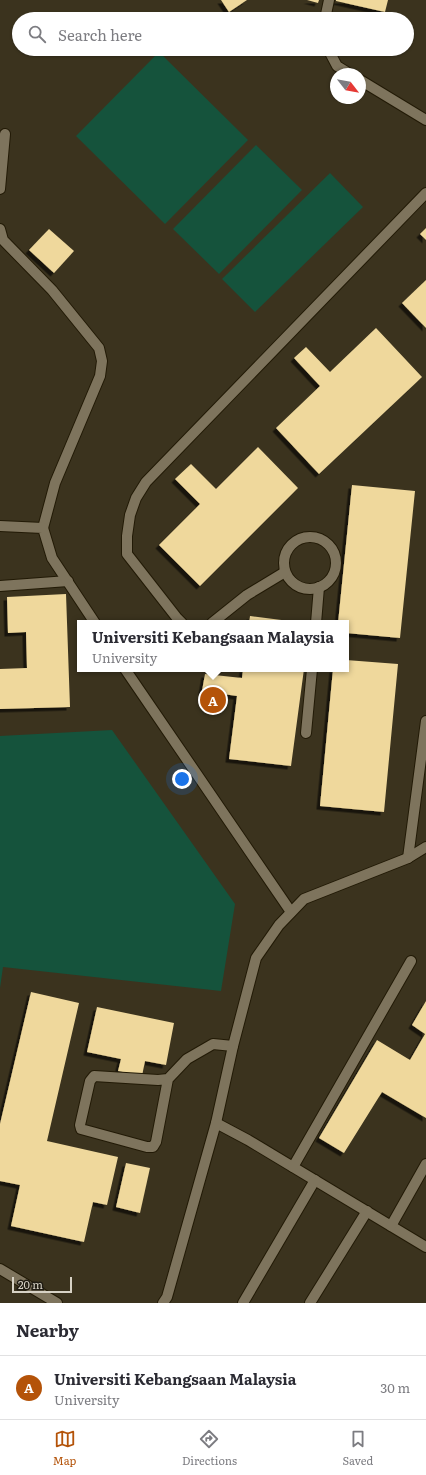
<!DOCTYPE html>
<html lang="en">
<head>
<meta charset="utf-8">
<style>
	:root { --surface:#fff; --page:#f2f2f3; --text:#2b2b33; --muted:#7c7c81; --line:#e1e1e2; --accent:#b45309 }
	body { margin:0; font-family:Literata,serif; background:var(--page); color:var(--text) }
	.compass { position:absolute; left:330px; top:68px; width:36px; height:36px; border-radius:50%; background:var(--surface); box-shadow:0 1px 3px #0004; rotate:121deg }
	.scale { position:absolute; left:12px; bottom:10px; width:60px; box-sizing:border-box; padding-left:4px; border:2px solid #d7d2c5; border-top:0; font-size:11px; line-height:14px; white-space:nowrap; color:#d7d2c5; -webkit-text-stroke:3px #1f1b12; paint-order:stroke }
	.you { position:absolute; left:182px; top:779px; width:14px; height:14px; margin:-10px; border:3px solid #fff; border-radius:50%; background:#1a73e8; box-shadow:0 0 0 6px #1a73e833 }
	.badge { display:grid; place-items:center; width:26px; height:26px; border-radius:50%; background:var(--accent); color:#fff; font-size:13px; font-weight:700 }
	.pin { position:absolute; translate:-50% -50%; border:2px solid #fff; box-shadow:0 1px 4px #0006 }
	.popup { position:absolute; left:77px; top:620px; width:272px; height:52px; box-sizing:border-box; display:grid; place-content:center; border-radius:0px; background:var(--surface); filter:drop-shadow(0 1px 3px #0005); font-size:13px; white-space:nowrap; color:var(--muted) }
	.popup b { font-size:15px; color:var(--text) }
	.popup::after { content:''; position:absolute; left:50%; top:100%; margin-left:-8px; border:8px solid transparent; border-top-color:var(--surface) }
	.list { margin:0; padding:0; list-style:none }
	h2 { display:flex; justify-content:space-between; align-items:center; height:52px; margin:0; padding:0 16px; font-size:17px }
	h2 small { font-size:13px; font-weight:400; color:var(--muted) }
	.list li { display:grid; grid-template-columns:26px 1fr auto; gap:12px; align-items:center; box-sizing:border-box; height:64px; padding:0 16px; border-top:1px solid var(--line) }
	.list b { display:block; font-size:15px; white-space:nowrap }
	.list p { margin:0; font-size:13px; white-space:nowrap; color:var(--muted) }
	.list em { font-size:13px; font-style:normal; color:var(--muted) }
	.icon { flex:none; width:22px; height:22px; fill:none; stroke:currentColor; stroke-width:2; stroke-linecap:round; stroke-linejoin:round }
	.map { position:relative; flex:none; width:426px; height:1303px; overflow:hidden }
	.search { position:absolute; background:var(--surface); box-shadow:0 1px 3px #0004; left:12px; right:12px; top:12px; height:44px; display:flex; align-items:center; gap:10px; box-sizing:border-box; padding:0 14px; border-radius:22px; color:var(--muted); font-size:15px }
	.sheet { height:116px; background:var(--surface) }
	nav { display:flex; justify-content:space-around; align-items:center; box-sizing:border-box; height:56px; border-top:1px solid var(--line); background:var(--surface); font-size:11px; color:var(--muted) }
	nav a { display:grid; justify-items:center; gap:2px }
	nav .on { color:var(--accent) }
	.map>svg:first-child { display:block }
	.green { fill:#15533c }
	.building { fill:#efd89c; filter:url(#shadow) }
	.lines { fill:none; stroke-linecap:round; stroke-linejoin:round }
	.service-casing { stroke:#221a06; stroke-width:12 }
	.minor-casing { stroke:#221a06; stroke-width:12 }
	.service { stroke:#7e745d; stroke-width:10 }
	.minor { stroke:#7e745d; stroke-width:10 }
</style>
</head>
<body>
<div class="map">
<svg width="426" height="1303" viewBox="0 0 426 1303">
	<defs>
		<filter id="shadow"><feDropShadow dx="-3.5" dy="3.5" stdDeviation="0" flood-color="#0009"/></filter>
	</defs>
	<rect width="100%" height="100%" fill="#3b331e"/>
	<g class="green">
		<polygon points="159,52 248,140 165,224 76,136"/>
		<polygon points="256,145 302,190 219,274 173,229"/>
		<polygon points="330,173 363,207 255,312 222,279"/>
		<polygon points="112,730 235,904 221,991 3,967 0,988 0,736"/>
	</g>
	<g class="building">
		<polygon points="221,0 247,0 229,12"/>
		<polygon points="307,0 319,0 318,3"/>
		<polygon points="336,0 388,0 385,12 336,1"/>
		<polygon points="426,228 426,240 420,234"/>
		<polygon points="49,229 74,251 54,273 29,250"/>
		<polygon points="426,280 426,328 402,303"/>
		<polygon points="376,328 422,377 319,474 276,428 320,386 294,358 306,347 330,372"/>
		<polygon points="258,447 298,488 200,586 159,545 200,504 175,479 191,464 216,489"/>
		<polygon points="352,485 415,491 400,638 346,633 346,623 338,623"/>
		<polygon points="66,594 70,707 0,709 0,669 27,668 26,632 8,633 7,597"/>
		<polygon points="250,616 297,622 297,623 249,623"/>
		<polygon points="346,660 398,664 384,812 320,806 333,669 346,669"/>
		<polygon points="243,669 304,669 291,766 229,759 237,696 202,691 205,674 242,678"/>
		<polygon points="31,992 79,1003 47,1141 118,1157 107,1205 93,1202 84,1242 11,1226 20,1185 0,1181 0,1124"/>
		<polygon points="426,1001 426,1118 382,1092 344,1153 319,1138 377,1040 410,1060 425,1034 412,1025"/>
		<polygon points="97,1007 174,1023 166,1065 145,1061 142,1076 118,1071 121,1059 87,1052"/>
		<polygon points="126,1163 150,1168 140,1213 116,1207"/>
	</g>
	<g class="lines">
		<defs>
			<g id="service">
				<polyline points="0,189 5,134"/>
				<polyline points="0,229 3,240 52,290 99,348 102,361 100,376 55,483 43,528"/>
				<polyline points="0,586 68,581"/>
				<polyline points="316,623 319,587"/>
				<polyline points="306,733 312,669"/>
				<polyline points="168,1079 156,1142 153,1147 147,1147 81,1129 80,1125 90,1081 94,1076 158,1080 168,1079 187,1059 213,1044 233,1046"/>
				<polyline points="216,1123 248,1140 426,1247"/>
				<polyline points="293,1167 411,961"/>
				<polyline points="391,1226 426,1164"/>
				<polyline points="243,1303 315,1180"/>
				<polyline points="310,1303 367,1211"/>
			</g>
			<g id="minor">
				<polyline points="325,19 329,0"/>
				<polyline points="328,49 337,66 350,74"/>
				<polyline points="360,80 426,120"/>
				<polyline points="0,526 43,528 52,558 95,623"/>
				<circle cx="310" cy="563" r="26"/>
				<polyline points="182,623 177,618 127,554 127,536 130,515 136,498 146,482 426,193"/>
				<polyline points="212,623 247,595 285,572"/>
				<polyline points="125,669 291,912"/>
				<polyline points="408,858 426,721"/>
				<polyline points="0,1269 57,1303"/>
				<polyline points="163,1303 167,1297 216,1123 233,1046 256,958 279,925 304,899 408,858 426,847"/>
			</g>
		</defs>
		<use href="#service" class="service-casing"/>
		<use href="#minor" class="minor-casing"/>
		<use href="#service" class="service"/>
		<use href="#minor" class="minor"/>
	</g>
</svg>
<svg class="compass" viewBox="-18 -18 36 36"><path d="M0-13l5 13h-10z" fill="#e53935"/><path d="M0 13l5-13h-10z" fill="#7c7c81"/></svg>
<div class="scale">20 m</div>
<div class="you"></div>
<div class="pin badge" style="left:213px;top:700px">A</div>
<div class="popup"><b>Universiti Kebangsaan Malaysia</b>University</div>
<div class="search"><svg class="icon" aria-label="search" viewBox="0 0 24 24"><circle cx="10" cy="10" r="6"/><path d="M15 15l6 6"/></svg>Search here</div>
</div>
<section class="sheet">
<h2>Nearby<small></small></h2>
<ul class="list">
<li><span class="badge">A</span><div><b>Universiti Kebangsaan Malaysia</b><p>University</p></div><em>30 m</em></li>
</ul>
</section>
<nav>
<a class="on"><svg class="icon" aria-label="map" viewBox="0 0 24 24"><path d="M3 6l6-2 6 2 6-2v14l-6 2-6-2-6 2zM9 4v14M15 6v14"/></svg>Map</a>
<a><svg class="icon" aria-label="directions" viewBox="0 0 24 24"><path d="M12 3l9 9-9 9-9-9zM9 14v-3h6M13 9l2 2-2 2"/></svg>Directions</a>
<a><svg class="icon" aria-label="saved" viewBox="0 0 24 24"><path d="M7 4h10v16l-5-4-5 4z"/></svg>Saved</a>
</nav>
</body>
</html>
